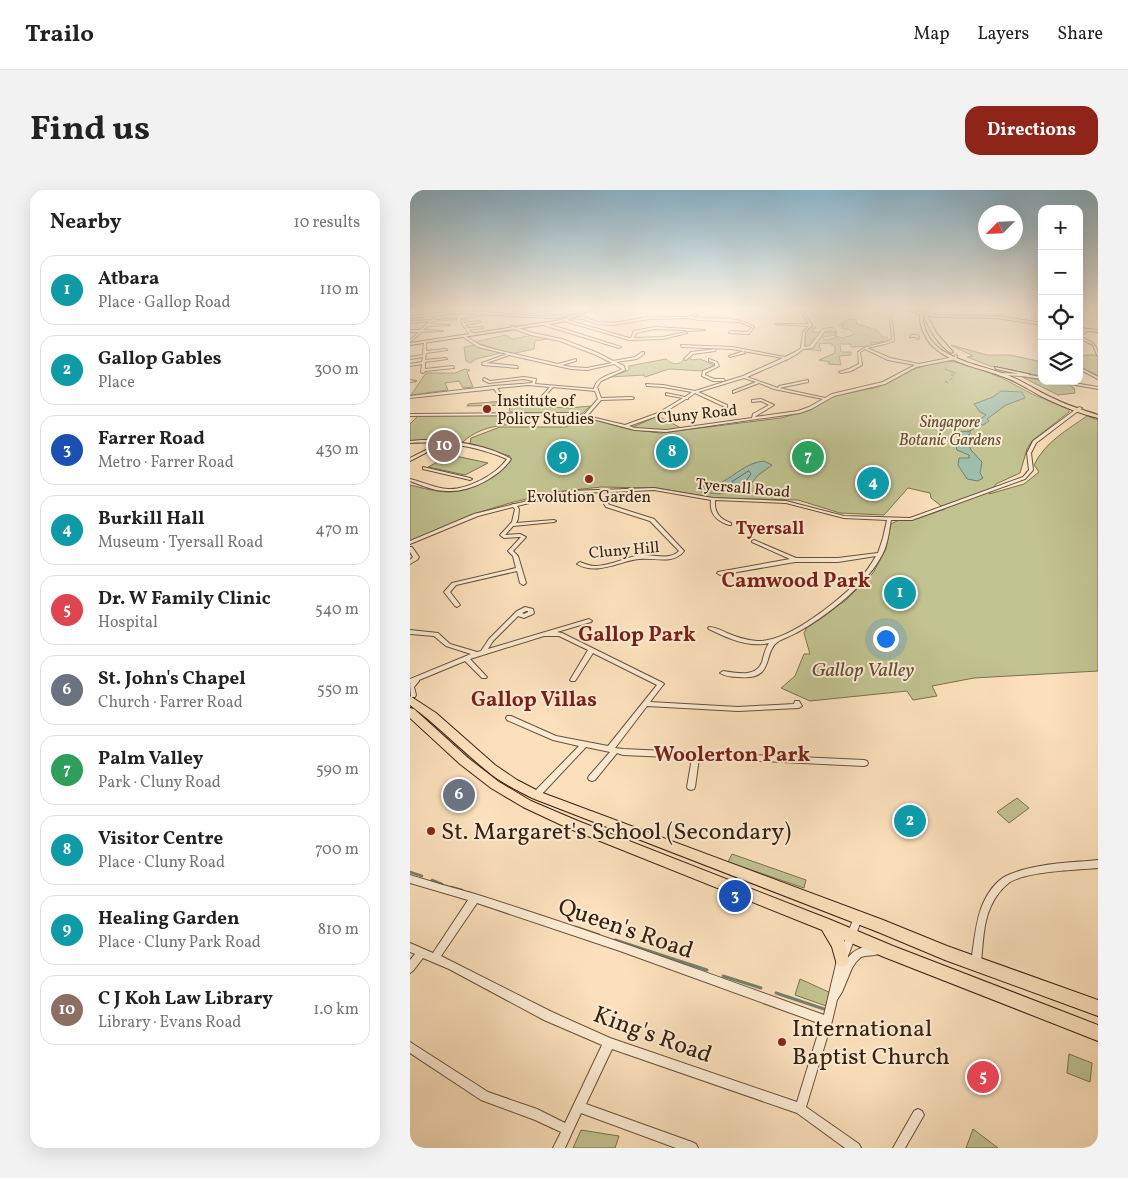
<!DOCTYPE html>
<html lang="en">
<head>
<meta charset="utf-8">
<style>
	:root { --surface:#fff; --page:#f2f2f2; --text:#222; --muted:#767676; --line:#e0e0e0; --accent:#8f2418 }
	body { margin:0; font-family:Vollkorn,serif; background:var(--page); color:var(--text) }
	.controls { position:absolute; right:15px; top:15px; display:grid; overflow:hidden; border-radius:10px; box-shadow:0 5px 20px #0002 }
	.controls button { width:45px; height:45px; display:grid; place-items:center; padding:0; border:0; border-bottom:1px solid var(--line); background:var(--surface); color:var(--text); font:25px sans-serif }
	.compass { position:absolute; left:568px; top:15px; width:45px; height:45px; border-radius:50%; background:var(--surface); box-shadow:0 5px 20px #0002; rotate:246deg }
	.you { position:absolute; left:475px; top:448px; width:18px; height:18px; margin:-12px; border:4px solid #fff; border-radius:50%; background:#1a73e8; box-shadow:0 0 0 8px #1a73e833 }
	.badge { display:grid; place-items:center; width:32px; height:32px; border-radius:50%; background:var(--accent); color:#fff; font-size:16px; font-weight:700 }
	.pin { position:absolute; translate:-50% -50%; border:2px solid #fff; box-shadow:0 1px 5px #0006 }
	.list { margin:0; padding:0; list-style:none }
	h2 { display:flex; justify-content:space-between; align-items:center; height:65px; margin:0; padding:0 20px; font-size:21px }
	h2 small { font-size:16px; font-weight:400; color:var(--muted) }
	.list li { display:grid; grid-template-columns:32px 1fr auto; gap:15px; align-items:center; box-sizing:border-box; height:70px; margin:0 10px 10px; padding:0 10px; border:1px solid var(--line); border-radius:15px }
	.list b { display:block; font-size:19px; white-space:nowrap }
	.list p { margin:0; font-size:16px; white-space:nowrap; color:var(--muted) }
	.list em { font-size:16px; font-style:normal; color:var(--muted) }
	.icon { flex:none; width:28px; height:28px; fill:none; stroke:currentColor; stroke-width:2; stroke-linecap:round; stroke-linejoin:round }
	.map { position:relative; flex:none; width:688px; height:958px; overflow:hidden; border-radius:15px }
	header { display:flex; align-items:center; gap:30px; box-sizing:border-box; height:70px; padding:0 25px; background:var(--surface); border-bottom:1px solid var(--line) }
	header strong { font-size:24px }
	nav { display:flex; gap:28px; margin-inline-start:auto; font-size:18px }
	.intro { display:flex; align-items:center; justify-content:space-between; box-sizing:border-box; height:120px; padding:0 30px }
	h1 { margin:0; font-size:35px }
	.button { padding:12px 22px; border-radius:15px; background:var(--accent); color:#fff; font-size:18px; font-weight:700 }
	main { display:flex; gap:30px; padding:0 30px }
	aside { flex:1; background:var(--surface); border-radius:15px; box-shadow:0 5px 20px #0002 }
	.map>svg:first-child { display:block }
	.green { fill:#c0c28f; stroke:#7b724f }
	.water { fill:#9fbdad; stroke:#757f6e }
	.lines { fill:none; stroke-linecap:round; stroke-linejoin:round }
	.shore { stroke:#6a6f5e; stroke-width:1 }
	.stream-far2 { stroke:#757f6e; stroke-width:1 }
	.stream-far1 { stroke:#757f6e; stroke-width:2.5 }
	.stream { stroke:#757f6e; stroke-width:3 }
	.minor-casing { stroke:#67513a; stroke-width:2 }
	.major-casing { stroke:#36210f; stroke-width:2 }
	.highway-casing { stroke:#36210f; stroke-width:2 }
	.minor { fill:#fcebd3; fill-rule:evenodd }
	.major { fill:#fbe0bb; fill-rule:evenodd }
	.highway { fill:#fbe0bb; fill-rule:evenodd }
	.poi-dot { fill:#8f2418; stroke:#fcebd3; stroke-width:2 }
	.labels { text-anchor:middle; stroke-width:4; stroke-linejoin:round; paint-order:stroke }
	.far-poi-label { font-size:16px; fill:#36210f; stroke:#fcebd3; text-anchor:start }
	.far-street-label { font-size:16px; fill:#36210f; stroke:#fcebd3 }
	.far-park-label { font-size:16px; font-style:italic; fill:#5f5135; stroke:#fcebd3 }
	.far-neighbourhood-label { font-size:18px; font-weight:bold; fill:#7a1f14; stroke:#fcebd3 }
	.park-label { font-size:20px; font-style:italic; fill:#5f5135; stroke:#fcebd3 }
	.neighbourhood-label { font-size:21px; font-weight:bold; fill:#7a1f14; stroke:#fcebd3 }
	.near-poi-label { font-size:24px; fill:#36210f; stroke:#fcebd3; text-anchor:start }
	.near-street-label { font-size:24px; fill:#36210f; stroke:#fcebd3 }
</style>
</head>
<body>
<header>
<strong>Trailo</strong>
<nav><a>Map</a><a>Layers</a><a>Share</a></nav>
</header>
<div class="intro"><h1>Find us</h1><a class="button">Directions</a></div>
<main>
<aside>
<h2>Nearby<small>10 results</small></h2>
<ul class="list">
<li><span class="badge" style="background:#0f9aa8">1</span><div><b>Atbara</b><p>Place · Gallop Road</p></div><em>110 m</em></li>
<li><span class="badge" style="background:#0f9aa8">2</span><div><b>Gallop Gables</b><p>Place</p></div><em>300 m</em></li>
<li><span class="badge" style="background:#1a4fb4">3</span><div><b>Farrer Road</b><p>Metro · Farrer Road</p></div><em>430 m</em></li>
<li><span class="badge" style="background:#0f9aa8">4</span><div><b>Burkill Hall</b><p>Museum · Tyersall Road</p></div><em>470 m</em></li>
<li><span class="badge" style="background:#e0444e">5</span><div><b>Dr. W Family Clinic</b><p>Hospital</p></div><em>540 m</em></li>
<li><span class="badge" style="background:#6b7280">6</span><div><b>St. John's Chapel</b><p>Church · Farrer Road</p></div><em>550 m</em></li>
<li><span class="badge" style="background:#2e9e5b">7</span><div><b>Palm Valley</b><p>Park · Cluny Road</p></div><em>590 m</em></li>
<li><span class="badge" style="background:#0f9aa8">8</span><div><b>Visitor Centre</b><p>Place · Cluny Road</p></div><em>700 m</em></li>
<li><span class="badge" style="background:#0f9aa8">9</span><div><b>Healing Garden</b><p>Place · Cluny Park Road</p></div><em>810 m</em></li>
<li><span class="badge" style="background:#8d6e63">10</span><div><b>C J Koh Law Library</b><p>Library · Evans Road</p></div><em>1.0 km</em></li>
</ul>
</aside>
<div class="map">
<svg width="688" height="958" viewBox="0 0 688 958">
	<rect width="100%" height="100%" fill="#fbe0bb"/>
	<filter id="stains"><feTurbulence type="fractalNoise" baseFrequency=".004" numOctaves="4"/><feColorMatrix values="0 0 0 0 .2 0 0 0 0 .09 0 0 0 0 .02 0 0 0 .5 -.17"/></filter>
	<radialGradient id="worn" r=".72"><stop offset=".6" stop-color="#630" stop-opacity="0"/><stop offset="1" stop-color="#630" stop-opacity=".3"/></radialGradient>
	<g class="green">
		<polygon points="439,129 446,130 447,134 467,140 473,147 477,147 480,151 461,153 462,156 441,157 441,154 430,154 431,162 441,162 441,165 429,166 431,175 418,174 420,172 409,170 425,163 425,157 420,153 409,154 411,161 394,159 396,142 402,137 406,137 402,142 426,143 427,145 412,147 415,150 426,148 425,146 433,148 445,144 440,140 431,138 434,135 429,135"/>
		<polygon points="96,145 102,149 123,145 143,148 125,151 124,159 101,164 64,152"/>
		<polygon points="65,155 90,163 66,169 60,173 56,171 54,157"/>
		<polygon points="541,155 577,165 600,165 632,172 632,186 580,176 557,167 563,166"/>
		<polygon points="675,165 688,165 688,186 669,176 669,167"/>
		<path d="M278,166L282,170L290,169L304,175L293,181L259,179L235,187L234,185L200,187L219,180V176L256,169C265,177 271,174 278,166Z"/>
		<path d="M531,171L546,172L572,180L592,188L624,205L659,218V222L622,251L617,259L610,283L586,294L579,304L614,294L629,282L624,275C635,252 657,240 677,226L688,230V481L564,488L522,496L527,506L503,510L497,501L400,511L371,498L385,486L394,464H400L394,443L397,437L436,410L463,383L476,359L481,334L489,330L506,329L535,319L521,308L520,303L498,298L474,325L430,323L388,310L305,308L246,298L191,297L145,302L100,313L67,323L0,351V295C13,298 26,302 39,302C59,302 86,285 100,272V266L67,257L60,254L61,248L90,237H156L173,227L218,239L250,243L371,228L400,220L419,207L468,197L501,180Z"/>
		<polygon points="55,179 60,180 57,182 63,197 53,198 49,191 35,193 38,200 1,205 16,183 45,183"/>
		<polygon points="612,187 659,195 664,198 665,203 648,205"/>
		<polygon points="94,211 102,212 103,215 160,218 180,216 172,224 100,222 99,215 57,216 58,214"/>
		<path d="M123,225L118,234C93,234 68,236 51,254L18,250L0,251V234L8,226Z"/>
		<path d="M248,226L271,238C257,240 236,243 223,237Z"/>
		<polygon points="41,265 78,273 55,285 18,277"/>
		<polygon points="607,608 619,618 599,633 587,622"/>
		<polygon points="322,664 396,690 394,698 318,672"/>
		<polygon points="390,789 421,803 419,817 385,805"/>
		<polygon points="659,864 682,873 680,892 657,883"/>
		<polygon points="563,939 588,958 556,958"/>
		<polygon points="171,940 209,946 205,958 163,958"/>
	</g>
	<g class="water">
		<polygon points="591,201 612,202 615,208 596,215 577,229 579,231 573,235 567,234 565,233 576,225 570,222 564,214 583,207"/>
		<polygon points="560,241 560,244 557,246 560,248 558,252 561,260 572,272 570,283 573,288 568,291 557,289 548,275 549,268 559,268 559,265 547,260 545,253 534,247 549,249 549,242"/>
		<path d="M354,271L362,275L347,286L336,301H331L330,300L309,304L291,302L293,297C300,295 306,295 312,292C327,284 336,273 354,271Z"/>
	</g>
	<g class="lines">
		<polygon class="shore" points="339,281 341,284 333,295 322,296 322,292"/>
		<g class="stream-far2">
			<polyline points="535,179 545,183"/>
			<polyline points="541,185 544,185"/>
			<polyline points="540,190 542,188"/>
			<polyline points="535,191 538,193"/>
			<polyline points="558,242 565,238"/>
		</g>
		<g class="stream-far1">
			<polyline points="0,682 12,686"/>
			<polyline points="22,690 32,694"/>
			<polyline points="41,697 52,700"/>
		</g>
		<g class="stream">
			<polyline points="165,737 189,745"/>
			<polyline points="205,750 297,780"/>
			<polyline points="313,786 351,798"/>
			<polyline points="366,803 414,819"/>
		</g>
		<defs>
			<g id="minor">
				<polygon points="96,119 121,121 150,119 121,123"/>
				<path d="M296,119H299L282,127C302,130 327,125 344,137L339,144L319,143L320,141L338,142L342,137L330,132L288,130L280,128L239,129L204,135L187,134L174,129L160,128L174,127L187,132L204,133L239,127H278Z"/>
				<path d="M389,119H391L402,135L395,142L394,157L400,156L413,139L422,138L426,141L425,142L422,140L415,141L402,158L393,159L387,164L378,169L337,187L368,198L369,196L398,190V192L369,198L415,208L422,204L473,192L505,175L478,170L455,159L450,162L452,175L441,181L431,183L429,182L439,179L449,174L448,162C457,154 471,155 482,150L480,128L484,119H490L486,120L482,128L484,151L475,154L457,158L480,168L509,174L544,167L546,165L547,166L546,169L506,177L475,194L424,206L401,219L390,223L256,242L225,240L175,227L159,225L0,226V224L159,223L174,225L188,209L185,201L143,197L133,208L131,207L140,197L118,195L87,198L94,208L104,210L105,211L103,212L92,210L84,199L0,208V206L84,196L122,193L123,191L114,189L79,193L73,190L74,188L80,191L114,187L126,189L125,194L184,199C186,186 202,185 212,179L204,174L177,180L161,179L99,165L77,173L107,176L108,178L73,175L72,173L97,164L68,157L52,146L54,145L70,155L83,159L148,174L166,169V171L152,175L161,177L177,178L202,173L186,165L150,151L121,145L101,138L102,136L123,143L152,149L188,163L203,171L225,167L232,162H234V164L227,169L206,172L214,176L215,180L191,191L187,197L191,208L222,207L224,208L223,209L191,210L177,226L215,235L248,223L273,208L256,205V203L275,207L282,202L253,197L237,196L236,194L253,195L285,201L333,186L373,168L322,159L272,157L271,155L322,157L375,167L385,162L391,158L393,142L399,136L365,134H399ZM334,188L346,192L323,201V203L349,193L364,199L413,209L399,217L388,221L345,227L346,226L364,215L351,209L343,210H342V212L351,211L359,215L343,224L342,228L256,240L225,238L219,236L250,225L276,209H278V208L285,203L315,217H317V215L288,202Z"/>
				<polygon points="467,119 469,119 464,122 464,120"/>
				<polygon points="674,119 677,119 688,122 688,124"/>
				<polygon points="51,121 72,122 126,126 167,125 152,127 139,128 51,123 0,128 0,126"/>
				<polygon points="70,123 72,124 53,130 54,133 69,131 70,132 55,135 58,138 72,137 73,138 59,140 62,143 66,144 60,145 52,134 51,130"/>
				<polygon points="24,128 25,130 45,128 46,129 23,131 20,134 40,135 18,136 13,140 33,141 12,142 0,152 0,150 9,142 0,142 0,140 10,140 20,131 0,133 0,131 22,130"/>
				<polygon points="154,129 219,148 221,148 224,141 245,137 295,140 277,141 276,140 245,139 226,143 224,148 253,147 276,142 277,143 253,149 219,150 154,131"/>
				<polygon points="133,133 135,133 211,157 209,158 133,135"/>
				<polygon points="678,139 680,140 669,146 669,144"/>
				<polygon points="501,145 508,145 509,148 508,149 506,147 500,147"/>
				<path d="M669,146C679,151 688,153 688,166L687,165L683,155L669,148Z"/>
				<polygon points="15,151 16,152 16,161 36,159 37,160 16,163 15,170 36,168 37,169 15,172 15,179 43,176 44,178 15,181 13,183 11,182 12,174 0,176 0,174 12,172 13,167 0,169 0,167 13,165 14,152"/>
				<polygon points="306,159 305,161 283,164 276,170 274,169 281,162"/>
				<polygon points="334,161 335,163 320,167 319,166"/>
				<polygon points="299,169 307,172 309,176 295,183 295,185 304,189 314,189 315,191 303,191 292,186 293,181 305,176 305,173 299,171"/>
				<polygon points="669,177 688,187 688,189 669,179"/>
				<polygon points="589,183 612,184 632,187 632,189 612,186 588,185"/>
				<polygon points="0,190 6,191 0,192"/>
				<polygon points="644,191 652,191 688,197 688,199"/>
				<path d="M669,217L672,218L626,253L621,263L623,280L615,289L502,330H481C479,341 478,353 473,363C458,394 416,427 386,443C381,446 374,448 369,451C351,462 367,491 328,487C322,487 315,486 310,483L313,481C326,483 346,488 352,472C354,465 355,459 359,453C339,458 317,448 299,439L298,438L299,437C305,437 311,440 317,443C326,447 336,450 347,451C377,453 427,412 448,391C455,383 461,375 466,366L428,372H385L310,385L307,383L308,382L380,369L342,352V351L344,350L386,368H428L468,363L473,348L477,330L434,328L376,313L305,310C304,323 310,329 321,333V335H319C307,331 299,324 301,310L244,300L201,302L198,314L200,315L244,329L274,361C263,375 245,367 229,369C209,371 187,386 167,374L170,372C175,374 180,376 185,376C201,376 216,367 231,365C244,364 259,371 269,361L240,331L196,317L194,314L197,302L160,303L107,316L109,319L108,329L106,333L144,330L146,331L144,332L103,336L95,345L110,344L116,347L103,361L108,366L116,393L115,394L113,395L110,393L107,381L46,395L40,402L50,415L47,417L45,416L34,402L42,393L106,378L103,366L98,361L111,347H109L94,348L90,345L102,332L105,319L103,317L68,326L0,354V351L64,324L101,315L103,314H105L160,301L244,298L303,308L376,311L434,326L500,328L613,287L619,280L617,263L623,251Z"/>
				<path d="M12,250C40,250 76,254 101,269C90,286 62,301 41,301C27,302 13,296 0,291V289C13,292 25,298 38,299C57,300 86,285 97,269C66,256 34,251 0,253V251Z"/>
				<polygon points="18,259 21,260 0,271 0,268"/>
				<polygon points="13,277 60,288 62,289 60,290 13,279"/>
				<polygon points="0,357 2,357 9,367 7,370 0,374 0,370 3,367 0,362"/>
				<path d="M115,417L123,419L124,423L123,424L114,428L108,426L83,451L78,459L179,429L182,431L181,432L147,442L152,443L253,493L254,494L253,495L240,512L328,517L384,514L385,511H389L392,516L389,518L328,521L237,516L205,558L213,559L454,570L457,571L458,573L457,575L454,576L289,568L285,597L284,599L281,600L278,599L277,597L282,568L213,565L207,563L185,590L182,591L179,590L178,588L179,586L200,562L176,557L129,607L126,608L123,607L122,605L123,603L169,556L143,550L97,530L96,528L97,526H101L146,546L198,556L247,495L183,463L165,491H161L160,490L178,460L149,446H134L60,469L76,486L77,487L76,488H72L55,471L9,490V491L4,497L6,505L5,507H1L0,494L1,493H0V489L61,464L36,456L24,446L0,444V440L28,443L40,454L67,462L71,461L79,449L107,421ZM116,421H118V422L114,424L112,423Z"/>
				<path d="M688,670V678C666,680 619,681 600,692C592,698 585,707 581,716C573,733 573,754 571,773L569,776L566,778L563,776L561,773C564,754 565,734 572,716C577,704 585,692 596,686C623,673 659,673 688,670Z"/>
				<path d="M0,685C22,692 44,698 65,704C182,741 298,783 414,825L427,770L445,725L448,724L451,725L452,728L437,769C444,759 456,754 468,758L470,761L468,764L465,765L455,766L451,767L446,772L442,778L432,802L427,810L422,831L396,917L449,954L451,958H435L387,923L202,859L176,914L282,952L286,954L288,958H266L171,923L155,958H143L151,942L125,930L71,910L0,863V852L78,902L127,919L155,933L192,855L134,830L39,779L13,768L3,781L0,783V770L5,764L0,762V753L23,763L58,710L0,693ZM67,713L210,761L411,834L387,912L200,848L142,822L31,766Z"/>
				<polygon points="508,919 512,921 514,925 495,958 483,958 504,921"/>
			</g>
			<g id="major">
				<polygon points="179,119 183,119 152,132 0,155 0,153 151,130"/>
				<path d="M491,119L510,122L511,119H515L513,122L526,125L587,126L632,133V135L587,128L526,127L517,125L527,144L543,162L541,163C528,155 518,138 513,124C512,137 519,150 529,158C549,173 574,176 597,185C614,191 628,202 645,209C658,216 674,220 688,225V228C672,224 656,218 641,211C625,204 611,193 594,187C571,178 546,175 527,160C516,152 509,137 510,124Z"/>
				<polygon points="669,138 688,140 688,142 669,140"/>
				<polygon points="585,177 618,184 620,185 618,186 586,179"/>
			</g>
			<g id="highway">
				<path d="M0,506L26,523L85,575L107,590L130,602L473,730L537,756L688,810V826L535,770L468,742L122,608C106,600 90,592 76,580C50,559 27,535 0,515Z"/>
				<polygon points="0,518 4,519 58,568 89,592 121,611 168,631 421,730 483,756 688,835 688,851 474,767 434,750 439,770 437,775 432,777 427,775 422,757 412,740 160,639 113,617 81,598 50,574 0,528"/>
			</g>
		</defs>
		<use href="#minor" class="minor-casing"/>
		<use href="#major" class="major-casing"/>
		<use href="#highway" class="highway-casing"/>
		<use href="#minor" class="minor"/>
		<use href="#major" class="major"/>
		<use href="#highway" class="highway"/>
	</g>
	<linearGradient id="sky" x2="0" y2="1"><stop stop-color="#8bb8d0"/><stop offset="0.47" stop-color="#fdf1e0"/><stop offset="1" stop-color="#fdf1e0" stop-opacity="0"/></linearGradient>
	<rect width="688" height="253" fill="url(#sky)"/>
	<g class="poi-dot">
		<circle cx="77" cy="219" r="5"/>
		<circle cx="179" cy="289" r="5"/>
		<circle cx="21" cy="641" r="5"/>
		<circle cx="372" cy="852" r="5"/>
	</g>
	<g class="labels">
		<g class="far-poi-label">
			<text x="87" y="216">Institute of<tspan x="87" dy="18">Policy Studies</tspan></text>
			<text x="179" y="312" text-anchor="middle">Evolution Garden</text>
		</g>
		<g class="far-street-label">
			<text transform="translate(287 223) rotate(-6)" y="6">Cluny Road</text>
			<text transform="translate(333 297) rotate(5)" y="6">Tyersall Road</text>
			<text transform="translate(214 359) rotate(-5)" y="6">Cluny Hill</text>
		</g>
		<g class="far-park-label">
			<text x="540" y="237">Singapore<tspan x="540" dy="18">Botanic Gardens</tspan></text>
		</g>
		<g class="far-neighbourhood-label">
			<text x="360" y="344">Tyersall</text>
		</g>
		<g class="park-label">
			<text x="453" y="486">Gallop Valley</text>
		</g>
		<g class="neighbourhood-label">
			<text x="386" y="397">Camwood Park</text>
			<text x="227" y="451">Gallop Park</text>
			<text x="124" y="516">Gallop Villas</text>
			<text x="322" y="571">Woolerton Park</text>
		</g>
		<g class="near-poi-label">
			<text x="31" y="649">St. Margaret's School (Secondary)</text>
			<text x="382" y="846">International<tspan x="382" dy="28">Baptist Church</tspan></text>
		</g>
		<g class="near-street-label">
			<text transform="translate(216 738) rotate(19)" y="8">Queen's Road</text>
			<text transform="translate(243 844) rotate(20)" y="8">King's Road</text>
		</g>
	</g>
	<rect width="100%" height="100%" filter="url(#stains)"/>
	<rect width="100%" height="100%" fill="url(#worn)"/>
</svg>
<div class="controls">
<button>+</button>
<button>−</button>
<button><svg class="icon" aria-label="locate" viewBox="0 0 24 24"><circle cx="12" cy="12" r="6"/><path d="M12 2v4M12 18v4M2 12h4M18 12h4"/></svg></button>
<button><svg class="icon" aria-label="layers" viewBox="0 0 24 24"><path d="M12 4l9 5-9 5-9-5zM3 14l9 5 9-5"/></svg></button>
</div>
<svg class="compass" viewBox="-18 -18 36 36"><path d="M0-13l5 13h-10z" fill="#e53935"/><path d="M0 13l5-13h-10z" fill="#767676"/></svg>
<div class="you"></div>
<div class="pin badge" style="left:490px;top:403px;background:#0f9aa8">1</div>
<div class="pin badge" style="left:500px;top:631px;background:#0f9aa8">2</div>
<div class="pin badge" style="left:325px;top:706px;background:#1a4fb4">3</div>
<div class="pin badge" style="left:463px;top:293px;background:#0f9aa8">4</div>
<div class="pin badge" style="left:573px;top:887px;background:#e0444e">5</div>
<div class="pin badge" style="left:49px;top:605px;background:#6b7280">6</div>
<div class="pin badge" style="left:398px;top:267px;background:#2e9e5b">7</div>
<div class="pin badge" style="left:262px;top:262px;background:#0f9aa8">8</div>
<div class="pin badge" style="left:153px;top:267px;background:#0f9aa8">9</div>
<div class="pin badge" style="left:34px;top:256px;background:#8d6e63">10</div>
</div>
</main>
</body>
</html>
